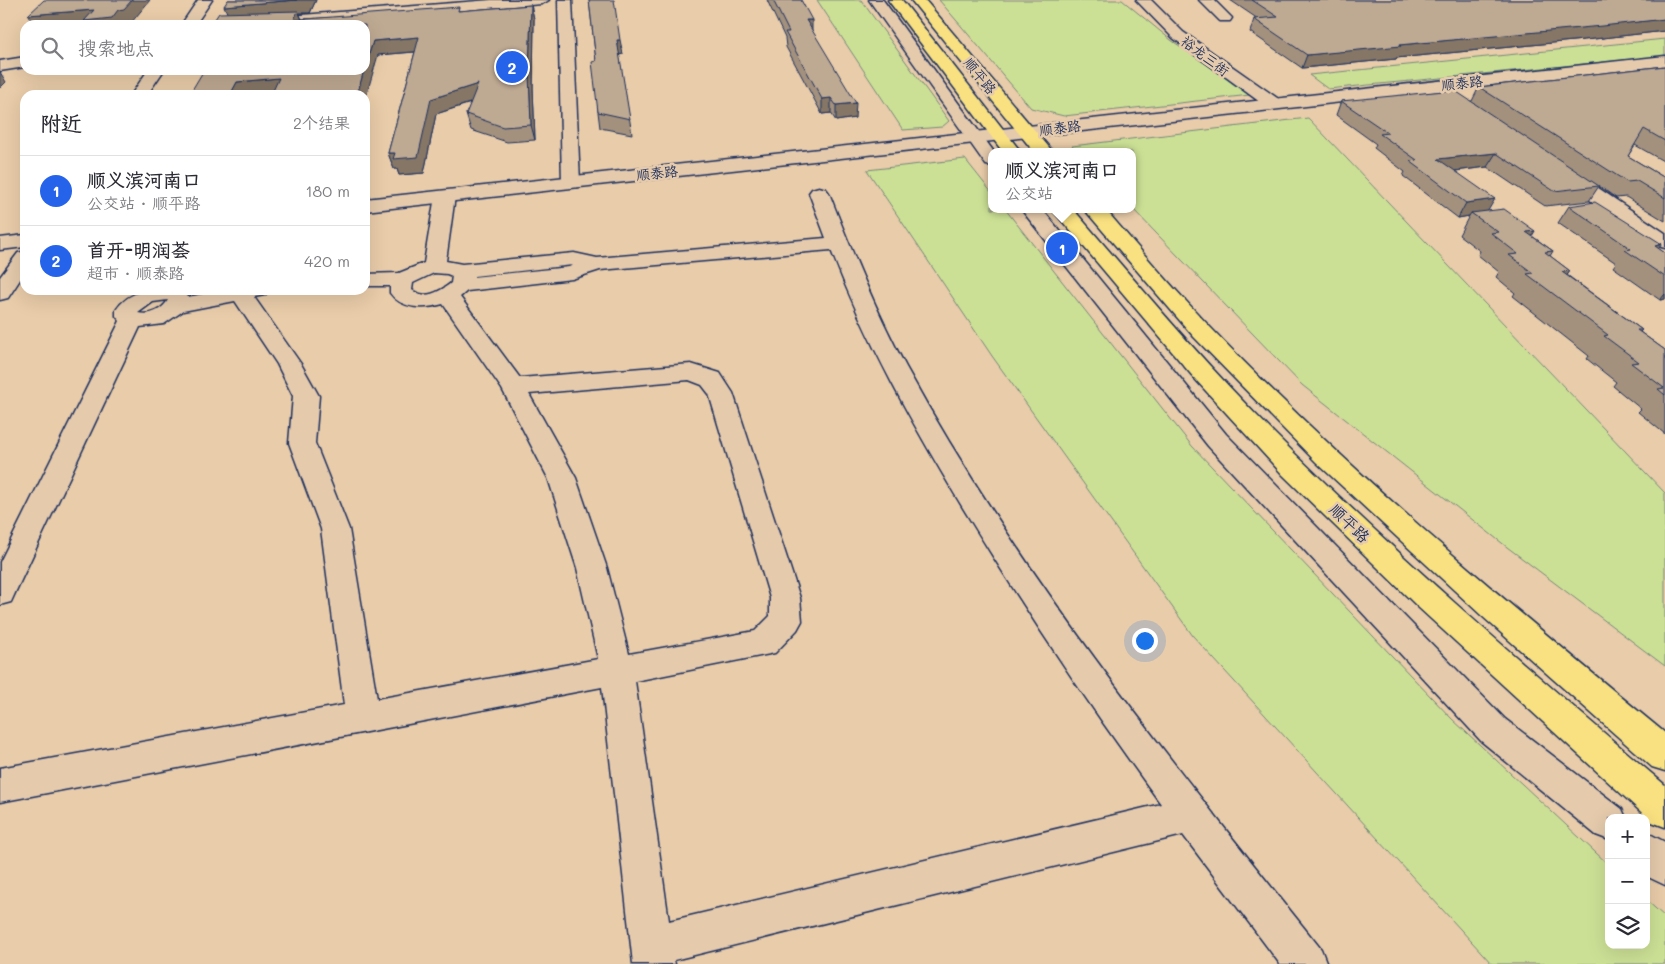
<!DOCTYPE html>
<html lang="zh">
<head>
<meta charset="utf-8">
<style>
	:root { --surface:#fff; --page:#f2f2f3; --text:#2b2b33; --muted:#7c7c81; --line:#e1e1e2; --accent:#2563eb }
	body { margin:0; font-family:Mali,"LXGW WenKai TC",sans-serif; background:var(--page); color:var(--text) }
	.controls { position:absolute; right:15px; bottom:15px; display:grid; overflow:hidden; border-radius:10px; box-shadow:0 5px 20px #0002 }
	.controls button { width:45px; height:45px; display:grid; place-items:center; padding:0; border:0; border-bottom:1px solid var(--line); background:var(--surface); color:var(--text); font:25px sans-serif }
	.you { position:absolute; left:1144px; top:640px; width:18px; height:18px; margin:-12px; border:4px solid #fff; border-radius:50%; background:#1a73e8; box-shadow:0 0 0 8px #1a73e833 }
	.badge { display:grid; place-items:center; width:32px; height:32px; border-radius:50%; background:var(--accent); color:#fff; font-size:16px; font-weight:700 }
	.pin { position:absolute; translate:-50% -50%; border:2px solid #fff; box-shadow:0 1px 5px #0006 }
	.popup { position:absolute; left:988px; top:148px; width:148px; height:65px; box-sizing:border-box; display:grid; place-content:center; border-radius:10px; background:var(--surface); filter:drop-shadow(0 1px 4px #0005); font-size:16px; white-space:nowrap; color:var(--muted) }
	.popup b { font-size:19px; color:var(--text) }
	.popup::after { content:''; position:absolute; left:50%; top:100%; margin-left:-10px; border:10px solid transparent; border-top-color:var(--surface) }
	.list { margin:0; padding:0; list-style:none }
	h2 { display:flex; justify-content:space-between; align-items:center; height:65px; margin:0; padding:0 20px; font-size:21px }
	h2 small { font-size:16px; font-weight:400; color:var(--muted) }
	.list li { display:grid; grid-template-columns:32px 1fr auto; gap:15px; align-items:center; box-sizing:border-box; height:70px; padding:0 20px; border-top:1px solid var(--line) }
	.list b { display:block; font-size:19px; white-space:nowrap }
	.list p { margin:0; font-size:16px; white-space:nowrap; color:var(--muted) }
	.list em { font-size:16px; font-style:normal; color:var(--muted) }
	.icon { flex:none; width:28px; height:28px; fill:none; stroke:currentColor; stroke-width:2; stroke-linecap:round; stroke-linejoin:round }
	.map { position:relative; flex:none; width:1665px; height:964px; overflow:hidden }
	.search { position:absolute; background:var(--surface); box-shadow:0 5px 20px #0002; left:20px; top:20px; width:350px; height:55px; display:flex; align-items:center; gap:12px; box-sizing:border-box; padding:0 18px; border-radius:15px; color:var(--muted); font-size:19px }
	.panel { position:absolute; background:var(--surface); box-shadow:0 5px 20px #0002; left:20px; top:90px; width:350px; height:205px; border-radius:15px }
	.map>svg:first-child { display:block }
	.green { fill:#cce095; stroke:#74887a }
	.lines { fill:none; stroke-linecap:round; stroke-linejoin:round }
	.street-casing { stroke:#1b2f5e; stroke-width:3 }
	.secondary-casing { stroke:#1b2f5e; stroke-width:3 }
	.primary-casing { stroke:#1b2f5e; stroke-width:3 }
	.street { fill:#e5caac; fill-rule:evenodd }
	.secondary { fill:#e5caac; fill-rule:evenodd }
	.primary { fill:#f9e181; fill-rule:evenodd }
	.wall { fill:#a3917e; stroke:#1b2f5e }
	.shaded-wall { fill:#857666; stroke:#1b2f5e }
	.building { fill:#bea992; stroke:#1b2f5e }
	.labels { text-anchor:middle; stroke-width:5; stroke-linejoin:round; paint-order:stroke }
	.far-street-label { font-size:14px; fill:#1b2f5e; stroke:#e5caac }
	.street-label { font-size:16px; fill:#1b2f5e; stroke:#e5caac }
</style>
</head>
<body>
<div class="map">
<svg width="1665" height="964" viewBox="0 0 1665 964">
	<rect width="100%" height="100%" fill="#e9cca9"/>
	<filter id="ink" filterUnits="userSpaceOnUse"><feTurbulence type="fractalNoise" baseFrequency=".02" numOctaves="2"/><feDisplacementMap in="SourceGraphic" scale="10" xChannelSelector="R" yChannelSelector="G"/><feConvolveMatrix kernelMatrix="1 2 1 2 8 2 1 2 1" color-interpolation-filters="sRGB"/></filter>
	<g filter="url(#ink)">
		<g class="green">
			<polygon points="817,0 861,0 949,121 942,127 903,130"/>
			<polygon points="939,0 1122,0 1171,40 1250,95 1064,116 1031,108"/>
			<polygon points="1665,39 1665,56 1328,89 1309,75"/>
			<polygon points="1308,118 1665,493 1665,666 1507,547 1302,385 1132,208 1132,152 1078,152 1072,146"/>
			<polygon points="965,159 992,193 992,209 1005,209 1192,446 1452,719 1609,865 1609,945 1646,945 1646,900 1665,917 1665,964 1492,964 1193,636 992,356 867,170"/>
		</g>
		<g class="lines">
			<defs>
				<g id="street">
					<polygon points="491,0 549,0 542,4 280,25 220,25 227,21"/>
					<polygon points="558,0 572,0 580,183 578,187 564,187 562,183"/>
					<polygon points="869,0 883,0 994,152 992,152 992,166 986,165"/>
					<polygon points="1136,0 1151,0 1183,32 1280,100 1282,104 1280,108 1268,108 1173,38"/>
					<polygon points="1199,0 1214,0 1232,18 1230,21 1220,21"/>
					<polygon points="25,57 25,67 0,71 0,61"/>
					<polygon points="1563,167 1570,169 1665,233 1665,248 1658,246 1556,177 1554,173 1556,169"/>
					<path d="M819,187L826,189L829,193C852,252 876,311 906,367C1021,576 1173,764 1321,949L1327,964H1280L1183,835L674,960L675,964H633L602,687L0,802V768L344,705L321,529L289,443L293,396L277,364L235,301L183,311L164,324L140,327L15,593L11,602L0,605V562L120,321L116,316V310C132,286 157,290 183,290L188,297L224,290H268L265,295L254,297L301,364L319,396L315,443L349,529L377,699L598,659L577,568L548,478L502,389L443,304C425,309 402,310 390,293V286H365V274L399,273L424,263L435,196L438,192H452L455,196L446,261L462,264L574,253L597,258L826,238L809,193L812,189ZM831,250C866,341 913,425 963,508C1025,610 1091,708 1161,804L669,921L635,681L775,653L797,630L802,621L800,598L733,393L720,373L691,364L520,378L460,297L467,291L572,279L600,270ZM573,265L569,267L473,277L474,276ZM434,273L447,274L452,276L451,283C440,292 424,300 412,290L413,283ZM168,300C162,310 150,316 138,313L153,302ZM689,380L702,385L709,394L770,598V616L755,631L629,654L607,568L576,478L529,394Z"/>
					<polygon points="1021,209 1042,209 1226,434 1505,719 1622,809 1626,818 1609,818 1609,840 1596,835 1481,741 1208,446"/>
					<polygon points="1646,832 1665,842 1665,885 1646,876"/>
				</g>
				<g id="secondary">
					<polygon points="198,0 212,0 195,25 181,25"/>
					<polygon points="1665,56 1665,66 365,211 365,199"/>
					<polygon points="148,70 164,70 147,95 131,95"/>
					<polygon points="25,235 25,247 0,250 0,238"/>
					<polygon points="25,251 25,272 8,298 0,300 0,277 18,253"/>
				</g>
				<g id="primary">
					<polygon points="888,0 902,0 1021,152 1003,152"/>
					<polygon points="911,0 925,0 1053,152 1034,152"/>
					<path d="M1052,209H1073C1138,284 1202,361 1273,432C1397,556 1531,671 1665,785V827L1652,822L1419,608L1283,475L1195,379Z"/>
					<path d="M1084,209H1105C1139,249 1174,289 1210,327C1351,474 1509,604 1665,733V771L1652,767L1482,616L1316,462L1194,337Z"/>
				</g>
			</defs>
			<use href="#street" class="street-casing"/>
			<use href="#secondary" class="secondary-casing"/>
			<use href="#primary" class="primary-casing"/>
			<use href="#street" class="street"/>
			<use href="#secondary" class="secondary"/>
			<use href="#primary" class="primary"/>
		</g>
		<g class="wall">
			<polygon points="228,0 316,0 310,13 299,13 302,19 460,11 531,5 534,19 533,88 535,140 507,142 471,130 466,114 471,103 436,114 424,173 399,175 397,169 394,169 388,153 415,52 378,55 271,94 203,71 196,71 228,13"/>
			<polygon points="589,0 623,54 619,55 632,134 600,128 598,112 596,61"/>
			<polygon points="767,0 801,0 812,31 855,118 836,121 831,113 822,114 786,47 785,38"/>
			<polygon points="1230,0 1665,0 1665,31 1594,39 1396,58 1396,59 1302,68 1250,32 1254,19 1258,19"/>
			<polygon points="1665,66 1665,162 1635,145 1628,156 1665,178 1665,221 1626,197 1616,198 1599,186 1589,201 1545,206 1487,167 1455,171 1488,211 1532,236 1553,251 1550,256 1570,271 1567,275 1642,330 1640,332 1665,350 1665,434 1638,412 1641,409 1613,386 1616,382 1587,359 1589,356 1513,296 1515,293 1496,277 1499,272 1478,255 1480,251 1459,235 1469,216 1458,218 1403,176 1405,172 1374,148 1376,144 1336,115 1341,101 1472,101 1479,87"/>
			<polygon points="1569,206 1659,249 1665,253 1665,299 1660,300 1613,267 1616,263 1558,223"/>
		</g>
		<g class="shaded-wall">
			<polygon points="132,0 150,0 131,23 126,24 125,25 34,25 28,15 94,10 118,10"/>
			<polygon points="297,0 316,0 310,13 299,13 304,25 230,19 224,6"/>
			<polygon points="531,5 534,19 533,88 535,140 531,125 529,74"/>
			<polygon points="1665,19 1665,31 1594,39 1396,58 1396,59 1302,68 1307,55 1399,45"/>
			<polygon points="806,20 812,20 812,34"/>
			<polygon points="419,37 424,51 378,55 365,100 365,95 357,95 364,70 365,70 365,67 373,41"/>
			<polygon points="617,40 620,40 623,54 619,55"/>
			<polygon points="195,70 213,70 196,71"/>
			<polygon points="0,72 6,82 0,88"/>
			<polygon points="279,78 285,93 262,95 230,95 237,82"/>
			<polygon points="478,84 482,99 436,114 424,173 399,175 397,169 394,169 388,153 395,153 431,99"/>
			<polygon points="831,98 831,113 822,114 822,99"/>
			<polygon points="856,103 855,118 836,121 836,105"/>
			<polygon points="1496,153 1487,167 1430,174 1438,159"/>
			<polygon points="1495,199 1486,214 1471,213 1469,216 1458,218 1466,203"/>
			<polygon points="1535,231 1522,253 1526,232"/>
			<polygon points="1662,244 1649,261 1655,246"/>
			<polygon points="1570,271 1555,293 1562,272"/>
			<polygon points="1665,294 1665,299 1660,300"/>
		</g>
		<g class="building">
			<polygon points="44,0 132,0 124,9 118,10 112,18 84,21 94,10 28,15"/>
			<polygon points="228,0 297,0 224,6"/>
			<polygon points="589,0 614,0 620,40 617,40 630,119 598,112 592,62 596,61"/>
			<polygon points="773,0 801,0 812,20 806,20 856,103 836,105 831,98 822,99 785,32 789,32"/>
			<polygon points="1252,0 1665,0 1665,19 1602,26 1399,45 1401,46 1307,55 1254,19 1278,17"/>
			<polygon points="531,5 529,74 531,125 503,127 466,114 478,84 431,99 418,157 393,159 395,153 388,153 419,37 373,41 365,67 365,25 211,25 219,13 298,11 294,20 459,7 458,11"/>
			<polygon points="1665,66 1665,141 1644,129 1628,156 1665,178 1665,198 1637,181 1627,182 1479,87"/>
			<polygon points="204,70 364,70 357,95 271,95 279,78 237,82 230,95 189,95"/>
			<polygon points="1454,90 1599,186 1554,191 1496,153 1438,159 1495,199 1466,203 1410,161 1417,160 1380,134 1388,133 1341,101"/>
			<polygon points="1595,202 1662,244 1655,246 1665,253 1665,277 1625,250 1631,249 1569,206"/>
			<polygon points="1504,209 1535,231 1526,232 1553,251 1545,252 1570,271 1562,272 1642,330 1637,330 1665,350 1665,395 1658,389 1664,388 1631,363 1639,362 1604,336 1608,335 1527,274 1533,273 1509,255 1518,254 1491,233 1498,232 1471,213"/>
		</g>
	</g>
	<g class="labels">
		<g class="far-street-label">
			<text transform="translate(1205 56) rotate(37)" y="5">裕龙三街</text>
			<text transform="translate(980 76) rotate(51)" y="5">顺平路</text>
			<text transform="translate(1462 83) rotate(-6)" y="5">顺泰路</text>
			<text transform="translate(1060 128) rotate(-7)" y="5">顺泰路</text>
			<text transform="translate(657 173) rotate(-6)" y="5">顺泰路</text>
		</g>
		<g class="street-label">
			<text transform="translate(1350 523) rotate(44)" y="6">顺平路</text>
		</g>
	</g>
</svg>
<div class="controls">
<button>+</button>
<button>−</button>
<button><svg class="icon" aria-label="layers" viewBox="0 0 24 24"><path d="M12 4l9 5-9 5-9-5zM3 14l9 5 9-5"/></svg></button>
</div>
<div class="you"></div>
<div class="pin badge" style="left:1062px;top:248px">1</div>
<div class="popup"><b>顺义滨河南口</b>公交站</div>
<div class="pin badge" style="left:512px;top:67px">2</div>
<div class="search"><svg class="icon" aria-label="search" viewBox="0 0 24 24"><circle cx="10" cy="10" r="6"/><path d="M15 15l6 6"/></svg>搜索地点</div>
<section class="panel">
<h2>附近<small>2个结果</small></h2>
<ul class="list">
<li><span class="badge">1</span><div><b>顺义滨河南口</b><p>公交站 · 顺平路</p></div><em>180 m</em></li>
<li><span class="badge">2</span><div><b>首开-明润荟</b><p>超市 · 顺泰路</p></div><em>420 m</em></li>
</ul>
</section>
</div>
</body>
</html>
